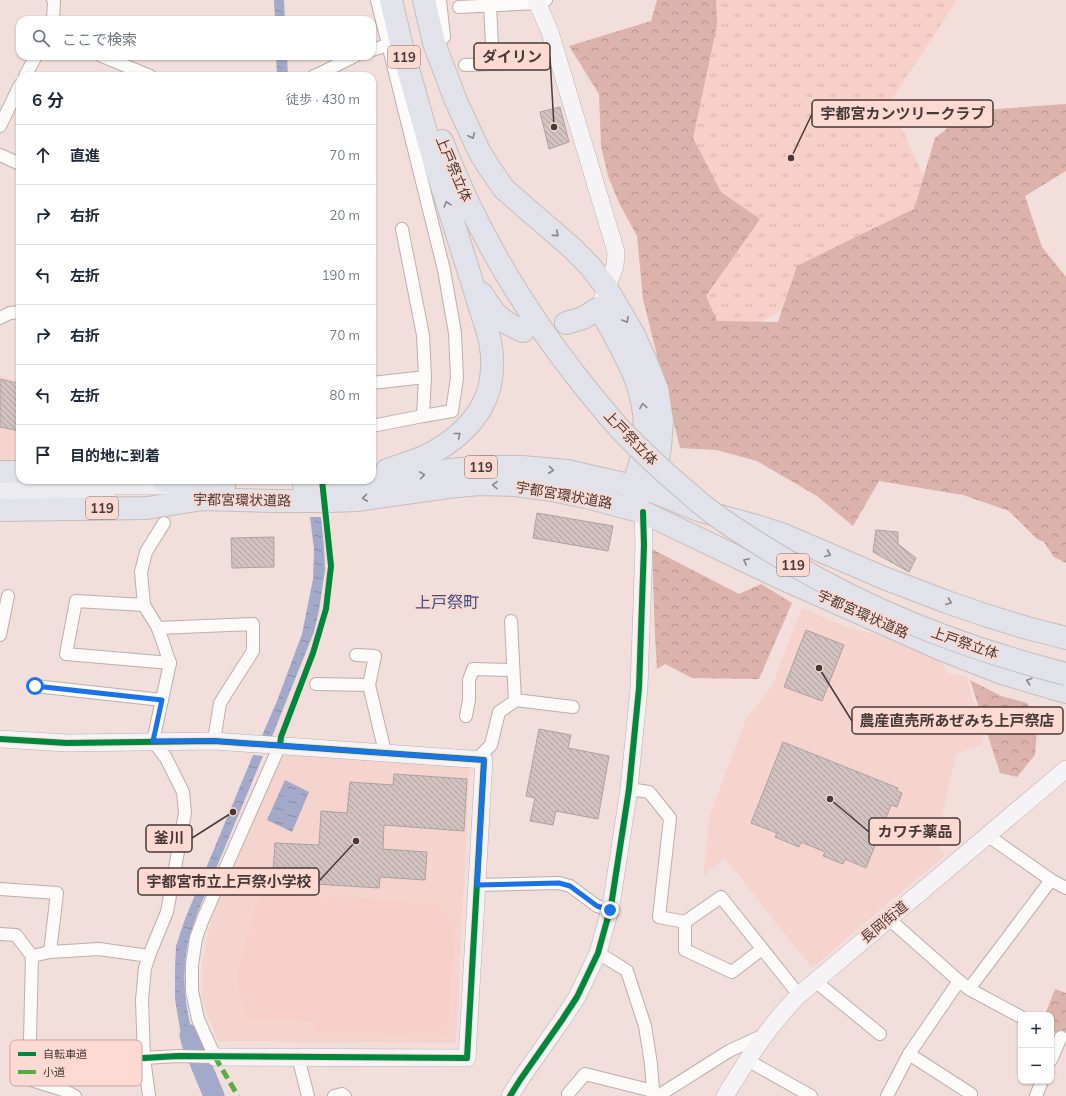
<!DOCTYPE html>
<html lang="ja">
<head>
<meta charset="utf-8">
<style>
	:root { --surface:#fff; --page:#f6f6f7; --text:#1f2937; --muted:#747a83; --line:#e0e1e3 }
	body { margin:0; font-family:Mulish,"Noto Sans JP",sans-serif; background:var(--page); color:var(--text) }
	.controls { position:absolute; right:12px; bottom:12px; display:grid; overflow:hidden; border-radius:8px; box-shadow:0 1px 3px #0004 }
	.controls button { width:36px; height:36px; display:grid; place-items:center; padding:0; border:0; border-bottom:1px solid var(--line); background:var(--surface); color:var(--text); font:20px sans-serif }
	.stop { position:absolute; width:12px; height:12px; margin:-9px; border:3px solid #1a73e8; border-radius:50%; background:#fff }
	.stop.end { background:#1a73e8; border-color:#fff; box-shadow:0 1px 4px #0008 }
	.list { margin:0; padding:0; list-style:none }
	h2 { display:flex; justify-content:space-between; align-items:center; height:52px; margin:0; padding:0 16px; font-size:17px }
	h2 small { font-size:13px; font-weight:400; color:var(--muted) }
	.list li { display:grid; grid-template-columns:26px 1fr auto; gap:12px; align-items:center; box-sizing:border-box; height:60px; padding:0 16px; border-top:1px solid var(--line) }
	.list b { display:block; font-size:15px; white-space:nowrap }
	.list em { font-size:13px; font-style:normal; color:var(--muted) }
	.icon { flex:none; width:22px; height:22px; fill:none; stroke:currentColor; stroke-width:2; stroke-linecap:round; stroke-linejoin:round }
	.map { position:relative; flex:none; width:1066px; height:1096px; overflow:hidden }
	.search { position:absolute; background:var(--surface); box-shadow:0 1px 3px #0004; left:16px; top:16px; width:360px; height:44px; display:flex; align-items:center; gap:10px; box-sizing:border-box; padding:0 14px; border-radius:12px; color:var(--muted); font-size:15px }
	.panel { position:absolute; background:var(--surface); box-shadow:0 1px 3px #0004; left:16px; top:72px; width:360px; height:412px; border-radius:12px }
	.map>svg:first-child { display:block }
	.built { fill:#f4d4cd }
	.grass { fill:url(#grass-tufts) }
	.forest { fill:url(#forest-crowns) }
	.garden { fill:#f7d0c7 }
	.water { fill:url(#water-ripples) }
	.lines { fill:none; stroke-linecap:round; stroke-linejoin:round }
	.river { stroke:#a2a9c9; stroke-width:21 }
	.building { fill:url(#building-back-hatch); stroke:#afa19e }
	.street-casing { stroke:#bdaeab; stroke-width:14 }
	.secondary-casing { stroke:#bdaeab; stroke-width:18 }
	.primary-casing { stroke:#c7bdbb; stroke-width:20 }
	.highway-casing { stroke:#c7bdbb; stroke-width:24 }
	.street { stroke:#fdfafa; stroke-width:12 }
	.secondary { stroke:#f5f3f5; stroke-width:17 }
	.primary { stroke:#ececf0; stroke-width:19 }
	.highway { stroke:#e1e2ea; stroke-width:22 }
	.highway-bridge-casing { stroke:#c7bdbb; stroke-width:24; stroke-linecap:butt }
	.highway-bridge { stroke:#e1e2ea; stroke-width:22 }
	.quiet { stroke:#56ac45; stroke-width:5; stroke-dasharray:10 5; stroke-linecap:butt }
	.cycleway-casing { stroke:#fcd9d1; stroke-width:8 }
	.cycleway { stroke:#00873e; stroke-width:6 }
	.oneway { stroke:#8c8587 }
	.route { stroke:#1a73e8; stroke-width:5 }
	.labels { text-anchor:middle; stroke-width:4; stroke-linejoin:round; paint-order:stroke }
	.shield { fill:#fcd9d1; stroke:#7d6964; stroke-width:1 }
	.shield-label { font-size:13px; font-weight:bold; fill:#473936 }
	.street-label { font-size:14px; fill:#473936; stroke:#fcd9d1 }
	.quarter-label { font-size:16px; fill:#3a508b; stroke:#fcd9d1 }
	.key { fill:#fcd9d1; stroke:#c6a9a2; stroke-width:1 }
	.key-label { font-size:11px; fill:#473936 }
	.leader { fill:none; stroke:#473936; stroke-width:1.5 }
	.callout-dot { fill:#473936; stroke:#fcd9d1; stroke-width:1.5 }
	.callout { fill:#fcd9d1; stroke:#473936; stroke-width:1.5 }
	.callout-label { font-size:15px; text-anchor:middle; font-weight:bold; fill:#473936 }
</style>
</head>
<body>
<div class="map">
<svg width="1066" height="1096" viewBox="0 0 1066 1096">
	<defs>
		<pattern id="grass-tufts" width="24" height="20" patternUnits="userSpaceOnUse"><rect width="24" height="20" fill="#f7d0c7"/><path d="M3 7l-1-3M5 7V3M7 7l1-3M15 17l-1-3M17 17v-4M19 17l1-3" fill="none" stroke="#d5b3ac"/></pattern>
		<pattern id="forest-crowns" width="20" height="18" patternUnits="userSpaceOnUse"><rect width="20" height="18" fill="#dbb3ab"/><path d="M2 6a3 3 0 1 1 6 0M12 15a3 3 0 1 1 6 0" fill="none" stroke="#b3938c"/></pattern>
		<pattern id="water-ripples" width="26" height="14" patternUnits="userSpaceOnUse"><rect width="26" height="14" fill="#a2a9c9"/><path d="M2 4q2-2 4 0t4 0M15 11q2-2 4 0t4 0" fill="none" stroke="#868ba4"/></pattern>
		<pattern id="building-back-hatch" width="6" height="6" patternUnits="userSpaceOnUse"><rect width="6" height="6" fill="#d2c2bf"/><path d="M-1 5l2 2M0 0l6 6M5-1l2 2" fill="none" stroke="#ac9f9c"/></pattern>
	</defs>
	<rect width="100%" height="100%" fill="#f2dfdb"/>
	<g class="built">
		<polygon points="0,376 20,381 20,462 0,462"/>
		<polygon points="802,608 846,627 882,636 942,662 947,673 967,677 984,744 956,754 936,843 945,855 812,968 725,858 703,876 710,815 747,717 772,686"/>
		<polygon points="284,753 470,766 456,1043 218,1041 202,1001 202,963 212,916"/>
	</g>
	<polygon class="grass" points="682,0 957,0 890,102 940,213 845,275 711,350 672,264"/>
	<g class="forest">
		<polygon points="657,0 716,0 717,25 693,138 721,192 760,219 706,296 717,321 778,322 797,266 864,233 914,209 935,138 969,111 1066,104 1066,171 1025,196 1042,247 1066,277 1066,563 1054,557 1044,542 1037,539 1009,511 963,495 879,481 853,526 817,496 757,461 716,450 680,448 643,299 637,236 619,203 608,176 601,146 599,94 569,46 651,21"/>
		<polygon points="652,549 739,594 761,584 792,603 759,679 692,678 665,664 657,669 655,636"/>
		<polygon points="970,680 1001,696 1027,703 1038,719 1035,755 1017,777 1000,773"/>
		<polygon points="1055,989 1066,993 1066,1036 1051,1031 1051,1015 1045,1015"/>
	</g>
	<polygon class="garden" points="259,893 433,903 455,925 447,1033 314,1032 314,1021 280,1020 245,1018 237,975"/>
	<g class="water">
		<polygon points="274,0 284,0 285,20 275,20"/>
		<polygon points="276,56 287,56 288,76 277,76"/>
		<polygon points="310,517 321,517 324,547 325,570 319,610 314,632 271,739 261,738 277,701 302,634 313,579 314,549"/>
		<path d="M253,755L263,756L197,914C195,921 192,928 190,935C182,964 183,997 191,1027C193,1035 198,1044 202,1052L189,1051L180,1029L175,999V968L176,946L185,919Z"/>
		<polygon points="285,780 309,792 292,832 267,820"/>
		<polygon points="198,1069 209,1069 220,1096 210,1096"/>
	</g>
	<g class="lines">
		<polyline class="river" points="190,1035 192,1043 214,1096"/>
	</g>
	<g class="building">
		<polygon points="560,107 569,142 549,149 540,112"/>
		<polygon points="0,379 20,384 20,431 0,427"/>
		<polygon points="537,513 613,526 608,551 533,538"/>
		<polygon points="876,530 898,532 898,544 916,558 909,572 873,552"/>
		<polygon points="274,537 274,567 232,568 231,538"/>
		<polygon points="806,630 844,645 822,701 784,687"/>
		<polygon points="539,729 571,735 568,748 609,756 598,819 556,811 553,825 530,821 535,798 526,796"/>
		<polygon points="783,742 898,788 897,791 902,793 897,807 891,805 866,868 845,859 843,864 823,856 825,852 801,842 799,847 775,837 777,833 751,823"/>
		<polygon points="394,774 467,779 464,831 384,825 383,849 427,852 425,880 380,877 379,888 314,884 315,873 273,871 275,843 319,845 321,811 347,813 350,782 393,785"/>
	</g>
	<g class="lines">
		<defs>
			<g id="street">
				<polyline points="377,0 444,270 455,333 457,378 452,411 423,416"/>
				<polyline points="440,0 444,37"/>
				<polyline points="490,5 493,64"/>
				<polyline points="459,7 538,3 546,0"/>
				<polyline points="53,20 54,1 53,0"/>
				<polyline points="372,50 388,45"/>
				<polyline points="102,56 150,76"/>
				<polyline points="465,65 518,63"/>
				<polyline points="25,76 36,56"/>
				<polyline points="314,76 317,75 355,56"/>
				<polyline points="0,126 20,85"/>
				<polyline points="0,155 20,164"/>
				<polyline points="0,318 10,313 20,312"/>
				<polyline points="372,383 425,377"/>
				<polyline points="372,426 423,416 425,377 423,335 402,229"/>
				<polyline points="144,605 76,601 66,654 170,663"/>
				<polyline points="158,628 253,624 253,651 220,703 214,741"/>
				<polyline points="0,635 8,596"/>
				<polyline points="356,655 375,656 369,685 385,752"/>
				<polyline points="316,684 369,685"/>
				<polyline points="35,686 162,700"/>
				<polyline points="515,700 573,707"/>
				<polyline points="466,716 469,700 469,680 473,669 513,670"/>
				<polyline points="477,759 491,745 499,712 515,701 511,621"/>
				<polyline points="629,789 649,792 670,818 659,917 685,922 721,897 799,995"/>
				<polyline points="987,835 1051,880 1066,888"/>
				<polyline points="477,885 559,883 570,886 597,906 610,910"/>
				<polyline points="0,889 57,893 50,952"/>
				<polyline points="889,919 959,981 969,989 1021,1017"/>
				<polyline points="685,922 685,950 732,972 762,949"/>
				<polyline points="0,934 16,935 32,956"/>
				<polyline points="598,953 621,967 627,971 645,1026 651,1064 653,1091 653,1096"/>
				<polyline points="815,981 880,1034"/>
				<polyline points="969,989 1051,880"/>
				<polyline points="909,1054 971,1094 970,1096"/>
				<polyline points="298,1057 308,1096"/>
				<polyline points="144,1058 178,1056 215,1057 198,1019 192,991 192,965 196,938 203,919 280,745"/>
				<polyline points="747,1060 811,1096"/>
				<polyline points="1051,1060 1061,1037"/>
				<polyline points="75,1096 63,1090 25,1078 30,1040 32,956 50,952 99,949 149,956"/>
				<polyline points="149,1096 144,1058 142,1000 145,968 150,953 167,912 185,813 183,792 166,758 153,741 170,663 158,628 144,605 141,572 146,552 164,523"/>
				<polyline points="334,1096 342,1094 345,1096"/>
				<polyline points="568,1096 568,1094 585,1074 653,1091"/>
				<polyline points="658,1096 729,1051 764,1035"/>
				<polyline points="887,1096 909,1054 959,981"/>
				<polyline points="1036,1096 1042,1081"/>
			</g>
			<g id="secondary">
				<polyline points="536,0 550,32 616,252 615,266 603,297"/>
				<polyline points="0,739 67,743 214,741 484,760 467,1058 215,1057"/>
				<polyline points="510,1096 520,1080 562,1020 577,997 598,953 611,906 629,789 639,688 644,545 643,512"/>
				<path d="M725,1096C747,1060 769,1025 799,995L1066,769"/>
			</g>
			<g id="primary">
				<polyline points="0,484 179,485"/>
				<polyline points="0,497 106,498"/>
			</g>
			<g id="highway">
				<polyline points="424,0 434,43 456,101 479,151 488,166 504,189 571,247 590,266 606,287 633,333 647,364 657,389 662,421 660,447 654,481"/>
				<path d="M442,141C473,224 519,302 573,372"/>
				<path d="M482,294C495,315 500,321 523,331"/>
				<path d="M566,323L583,318L599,308C622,349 647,386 645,435C645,447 641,459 638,470C637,475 634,480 634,485C633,489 637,495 638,499"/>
				<path d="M387,470C401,465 416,461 430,454C464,436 492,407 492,366C493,356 491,346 489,336L435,164L403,51L391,0"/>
				<polyline points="0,472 20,472"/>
				<polyline points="163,480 197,485 224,486"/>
				<polyline points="304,486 328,486 395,479 449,470 484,467 522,467 567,471 633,486 652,491 701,511 753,525 784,535 884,578 947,602 988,616 1027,628 1066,638"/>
				<polyline points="0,510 147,508 203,499 273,501 329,501 357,500 448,487 479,484 515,485 552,490 586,497 643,512 781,578 943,650 1002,673 1066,692"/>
			</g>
		</defs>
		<use href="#street" class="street-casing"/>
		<use href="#secondary" class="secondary-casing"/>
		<use href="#primary" class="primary-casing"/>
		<use href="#highway" class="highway-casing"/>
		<use href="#street" class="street"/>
		<use href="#secondary" class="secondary"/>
		<use href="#primary" class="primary"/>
		<use href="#highway" class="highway"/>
		<defs>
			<path id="highway-bridge" d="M573,372C588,391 603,410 619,428C642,452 667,475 692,496C713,515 737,530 761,545C854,605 959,647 1066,674"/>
		</defs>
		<use href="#highway-bridge" class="highway-bridge-casing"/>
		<use href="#highway-bridge" class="highway-bridge"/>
		<polyline class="quiet" points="215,1057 238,1096"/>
		<defs>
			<g id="cycleway">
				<polyline points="0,739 67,743 214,741 484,760 467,1058 178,1056 144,1058"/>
				<polyline points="280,745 281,737 313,653 326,609 331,566 322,480"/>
				<polyline points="510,1096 520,1080 562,1020 577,997 598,953 611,906 629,789 639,688 644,545 643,512"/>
			</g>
		</defs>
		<use href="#cycleway" class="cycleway-casing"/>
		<use href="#cycleway" class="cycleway"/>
	</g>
	<defs><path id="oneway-chevron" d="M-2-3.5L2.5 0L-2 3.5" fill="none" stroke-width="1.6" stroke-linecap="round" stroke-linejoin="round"/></defs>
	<g class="oneway">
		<use href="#oneway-chevron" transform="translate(472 136) rotate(65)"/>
		<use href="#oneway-chevron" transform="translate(447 204) rotate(-107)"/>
		<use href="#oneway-chevron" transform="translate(556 234) rotate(40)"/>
		<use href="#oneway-chevron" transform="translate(626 320) rotate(61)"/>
		<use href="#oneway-chevron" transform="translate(643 406) rotate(-99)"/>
		<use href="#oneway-chevron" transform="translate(458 435) rotate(-39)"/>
		<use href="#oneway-chevron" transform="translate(551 470) rotate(6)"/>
		<use href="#oneway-chevron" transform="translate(422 475) rotate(-9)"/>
		<use href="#oneway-chevron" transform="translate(495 485) rotate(-179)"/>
		<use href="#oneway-chevron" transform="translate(365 498) rotate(172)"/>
		<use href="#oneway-chevron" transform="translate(828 554) rotate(23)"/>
		<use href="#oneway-chevron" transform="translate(746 561) rotate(-155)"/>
		<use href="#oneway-chevron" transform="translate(949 602) rotate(20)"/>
		<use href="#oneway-chevron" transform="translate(1029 681) rotate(-163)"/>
	</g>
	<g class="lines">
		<polyline class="route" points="35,686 162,700 153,741 214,741 484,760 477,885 559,883 570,886 597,906 610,910"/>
	</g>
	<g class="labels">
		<g class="shield">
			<rect x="388" y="46" width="32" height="22" rx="3"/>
			<rect x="465" y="456" width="32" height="22" rx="3"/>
			<rect x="86" y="497" width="32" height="22" rx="3"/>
			<rect x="777" y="554" width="32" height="22" rx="3"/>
		</g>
		<g class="shield-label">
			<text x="404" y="62">119</text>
			<text x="481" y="472">119</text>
			<text x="102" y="513">119</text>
			<text x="793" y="570">119</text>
		</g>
		<g class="street-label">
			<text transform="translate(454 169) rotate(67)" y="5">上戸祭立体</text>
			<text transform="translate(631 438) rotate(46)" y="5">上戸祭立体</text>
			<text transform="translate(564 495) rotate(10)" y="5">宇都宮環状道路</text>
			<text transform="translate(242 500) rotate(1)" y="5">宇都宮環状道路</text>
			<text transform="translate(863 614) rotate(24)" y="5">宇都宮環状道路</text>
			<text transform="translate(965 643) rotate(19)" y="5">上戸祭立体</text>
			<text transform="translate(884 922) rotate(-40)" y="5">長岡街道</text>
		</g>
		<g class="quarter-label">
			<text x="447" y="608">上戸祭町</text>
		</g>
	</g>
	<rect x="10" y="1040" width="132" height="46" rx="6" class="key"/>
	<rect x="18" y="1052" width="18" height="4" fill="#00873e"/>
	<rect x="18" y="1070" width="18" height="4" fill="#56ac45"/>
	<g class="key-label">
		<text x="43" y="1058">自転車道</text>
		<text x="43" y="1076">小道</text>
	</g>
	<path class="leader" d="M554 127L550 57M791 158L812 114M819 668L852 721M830 799L869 832M233 812L192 838M356 841L319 881"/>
	<g class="callout-dot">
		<circle cx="554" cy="127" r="4"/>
		<circle cx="791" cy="158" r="4"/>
		<circle cx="819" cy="668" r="4"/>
		<circle cx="830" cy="799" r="4"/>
		<circle cx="233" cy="812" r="4"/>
		<circle cx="356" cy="841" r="4"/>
	</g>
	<g class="callout">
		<rect x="474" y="43" width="76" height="27" rx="4"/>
		<rect x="812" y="100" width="181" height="27" rx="4"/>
		<rect x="852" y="707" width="211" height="27" rx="4"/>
		<rect x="869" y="818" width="91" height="27" rx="4"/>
		<rect x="146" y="825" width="46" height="27" rx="4"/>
		<rect x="138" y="868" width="181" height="27" rx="4"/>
	</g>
	<g class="callout-label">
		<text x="512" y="62">ダイリン</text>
		<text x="903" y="119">宇都宮カンツリークラブ</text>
		<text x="957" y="726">農産直売所あぜみち上戸祭店</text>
		<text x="915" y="837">カワチ薬品</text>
		<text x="169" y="843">釜川</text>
		<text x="229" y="887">宇都宮市立上戸祭小学校</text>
	</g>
</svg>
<div class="controls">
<button>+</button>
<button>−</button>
</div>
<div class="stop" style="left:35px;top:686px"></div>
<div class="stop end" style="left:610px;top:910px"></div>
<div class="search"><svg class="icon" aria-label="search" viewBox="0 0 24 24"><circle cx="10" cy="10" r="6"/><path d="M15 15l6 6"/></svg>ここで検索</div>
<section class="panel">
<h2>6 分<small>徒歩 · 430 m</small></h2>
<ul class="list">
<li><svg class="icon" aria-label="ahead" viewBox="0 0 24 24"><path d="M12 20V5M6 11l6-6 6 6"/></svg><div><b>直進</b></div><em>70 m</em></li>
<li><svg class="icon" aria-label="right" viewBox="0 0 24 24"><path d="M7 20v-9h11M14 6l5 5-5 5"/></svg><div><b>右折</b></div><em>20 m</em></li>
<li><svg class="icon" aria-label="left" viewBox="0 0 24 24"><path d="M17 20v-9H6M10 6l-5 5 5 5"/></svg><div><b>左折</b></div><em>190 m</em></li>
<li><svg class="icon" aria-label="right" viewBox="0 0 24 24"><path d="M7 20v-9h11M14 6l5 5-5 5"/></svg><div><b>右折</b></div><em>70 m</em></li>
<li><svg class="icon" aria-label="left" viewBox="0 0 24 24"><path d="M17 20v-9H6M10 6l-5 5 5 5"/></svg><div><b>左折</b></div><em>80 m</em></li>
<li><svg class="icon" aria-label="arrive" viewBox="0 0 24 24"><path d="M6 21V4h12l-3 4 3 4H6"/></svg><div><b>目的地に到着</b></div></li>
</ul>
</section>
</div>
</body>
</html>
